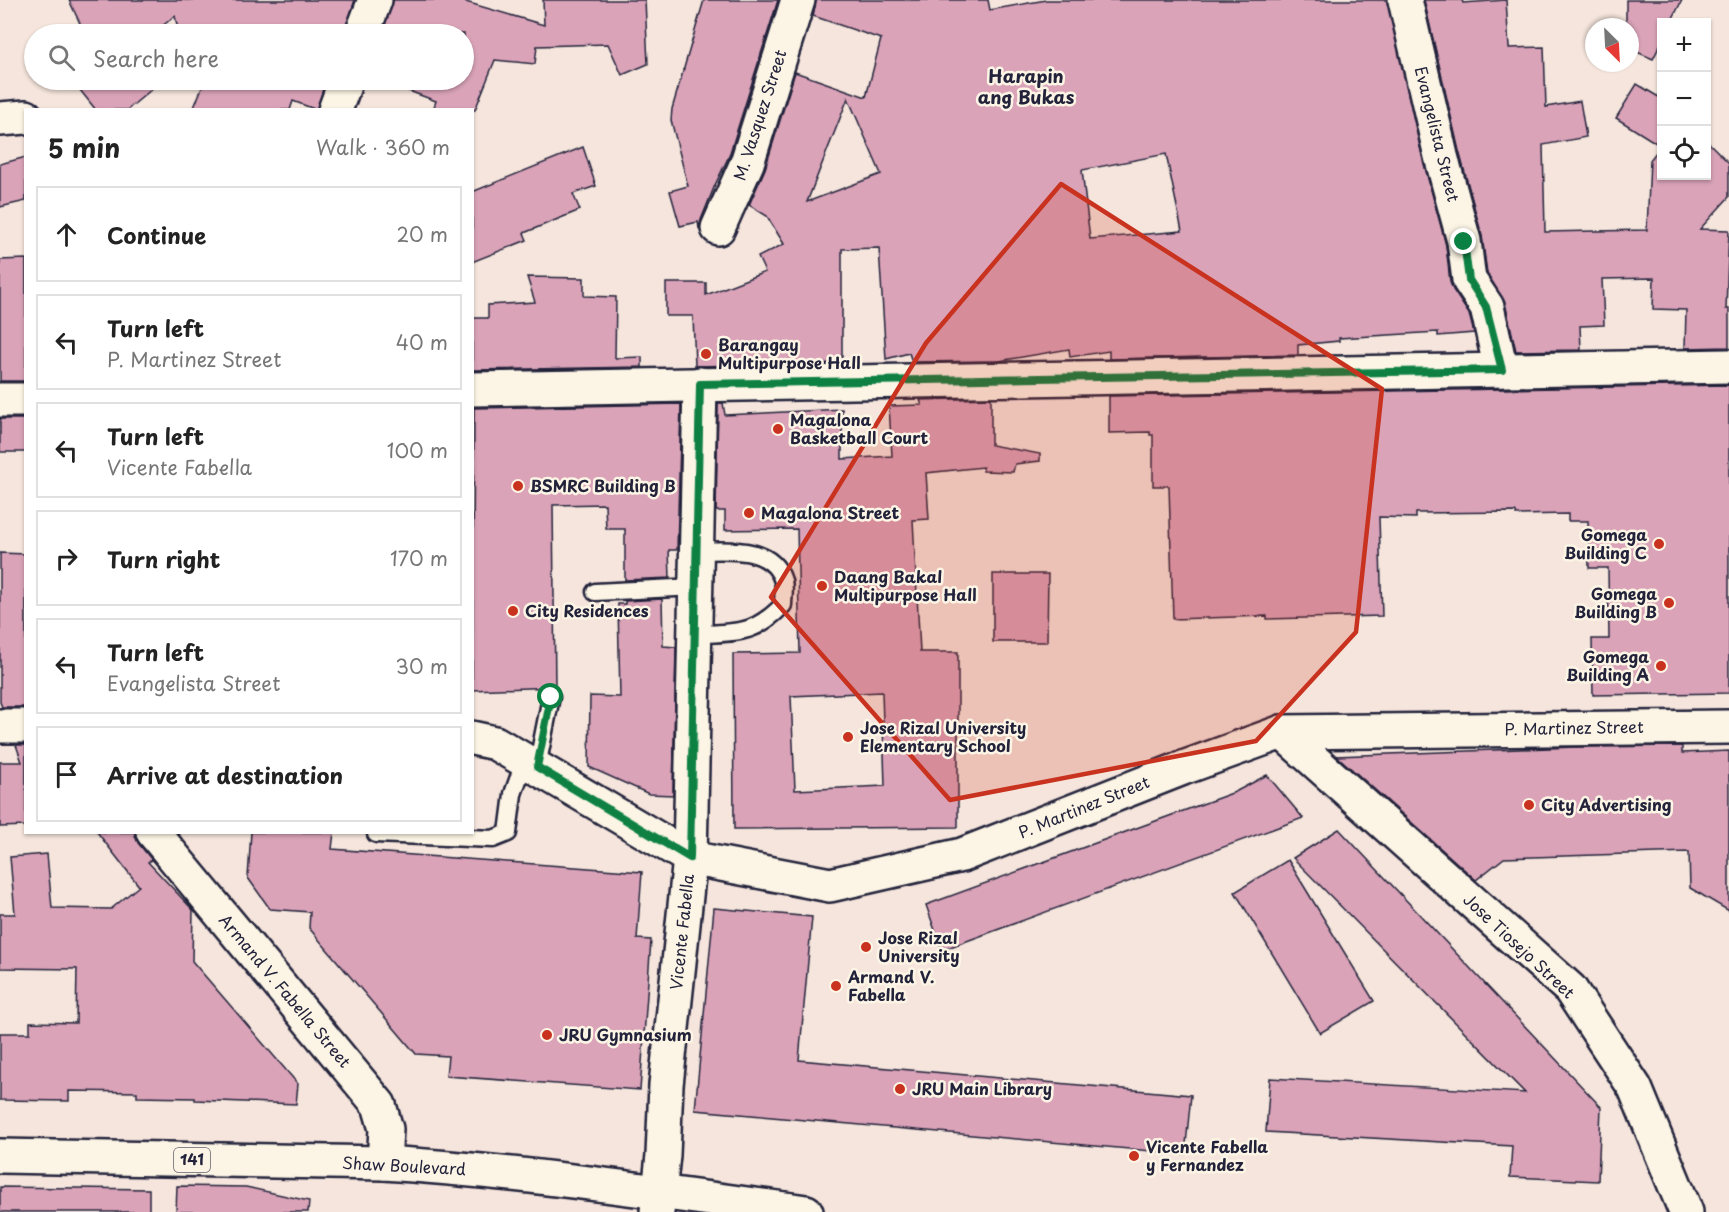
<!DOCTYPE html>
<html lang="en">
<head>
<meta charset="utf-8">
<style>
	:root { --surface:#fff; --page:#f2f2f2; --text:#222; --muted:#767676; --line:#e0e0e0 }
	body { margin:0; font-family:"Playpen Sans",sans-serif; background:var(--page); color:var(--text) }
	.controls { position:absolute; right:18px; top:18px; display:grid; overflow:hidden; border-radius:0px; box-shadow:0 2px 4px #0004 }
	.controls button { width:54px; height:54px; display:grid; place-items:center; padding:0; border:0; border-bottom:2px solid var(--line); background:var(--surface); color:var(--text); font:30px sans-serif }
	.compass { position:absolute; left:1585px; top:18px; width:54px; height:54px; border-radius:50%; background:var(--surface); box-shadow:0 2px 4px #0004; rotate:156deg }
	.stop { position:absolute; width:18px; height:18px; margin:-14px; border:4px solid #0b8043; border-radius:50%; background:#fff }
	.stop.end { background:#0b8043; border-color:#fff; box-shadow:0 2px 6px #0008 }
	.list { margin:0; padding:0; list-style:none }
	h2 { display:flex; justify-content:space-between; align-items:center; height:78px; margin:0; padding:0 24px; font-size:26px }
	h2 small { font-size:20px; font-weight:400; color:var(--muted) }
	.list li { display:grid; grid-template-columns:39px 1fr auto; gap:18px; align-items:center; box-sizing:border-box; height:96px; margin:0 12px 12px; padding:0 12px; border:2px solid var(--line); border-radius:0px }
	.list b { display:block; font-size:22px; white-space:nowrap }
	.list p { margin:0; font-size:20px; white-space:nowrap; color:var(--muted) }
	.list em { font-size:20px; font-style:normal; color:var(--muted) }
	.icon { flex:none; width:33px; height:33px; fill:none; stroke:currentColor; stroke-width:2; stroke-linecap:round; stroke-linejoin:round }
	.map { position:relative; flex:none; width:1729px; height:1212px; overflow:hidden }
	.search { position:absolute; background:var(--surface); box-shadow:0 2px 4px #0004; left:24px; top:24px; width:450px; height:66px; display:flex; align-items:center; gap:15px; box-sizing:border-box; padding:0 21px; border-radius:33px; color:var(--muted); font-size:22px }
	.panel { position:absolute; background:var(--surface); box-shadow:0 2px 4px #0004; left:24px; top:108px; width:450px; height:726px; border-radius:0px }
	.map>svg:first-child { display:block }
	.building { fill:#daa3b8; stroke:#22223b; stroke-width:1.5; fill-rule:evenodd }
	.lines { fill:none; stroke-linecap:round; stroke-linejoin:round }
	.lane-casing { stroke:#22223b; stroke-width:21 }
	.street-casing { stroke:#22223b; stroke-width:38 }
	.primary-casing { stroke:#22223b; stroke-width:38 }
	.lane { stroke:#fcf5e5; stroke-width:16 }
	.street { stroke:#fcf5e5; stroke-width:33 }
	.primary { stroke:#fcf5e5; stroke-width:33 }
	.route { stroke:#0b8043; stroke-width:8 }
	.marked { fill:#c8321e; fill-opacity:0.2; stroke:#c8321e; stroke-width:4.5; stroke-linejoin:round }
	.poi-dot { fill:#c8321e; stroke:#fcf5e5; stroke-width:2 }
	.labels { text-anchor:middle; stroke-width:5; stroke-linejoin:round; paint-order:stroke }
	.shield { fill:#fcf5e5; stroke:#63616e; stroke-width:1.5 }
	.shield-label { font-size:15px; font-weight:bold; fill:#22223b }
	.street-label { font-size:16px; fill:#22223b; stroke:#fcf5e5 }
	.poi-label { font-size:16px; font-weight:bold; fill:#22223b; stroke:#fcf5e5; text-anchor:start }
	.neighbourhood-label { font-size:18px; font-weight:bold; fill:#22223b; stroke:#fcf5e5 }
</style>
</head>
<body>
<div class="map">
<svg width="1729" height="1212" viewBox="0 0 1729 1212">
	<rect width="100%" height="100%" fill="#f5e5dc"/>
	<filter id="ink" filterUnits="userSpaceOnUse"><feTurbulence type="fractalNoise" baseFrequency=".0167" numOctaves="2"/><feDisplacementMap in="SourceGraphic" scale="12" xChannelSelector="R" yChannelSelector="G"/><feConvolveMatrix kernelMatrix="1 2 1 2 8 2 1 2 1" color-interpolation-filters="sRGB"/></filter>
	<g filter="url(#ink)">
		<g class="building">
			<polygon points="69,0 355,0 344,34 223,34 224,31 220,34 179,34 175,16 152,34 85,34"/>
			<polygon points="393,0 459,0 544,25 543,0 645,0 648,64 622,75 608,44 537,46 535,64 495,60 475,110 433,110 436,101 379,80 464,80 464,34 382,34"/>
			<polygon points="704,0 778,0 729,156 715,185 701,220 699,229 698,222 680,226 670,191 688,186 671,120 672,109"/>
			<path d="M816,0H988L990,10L1046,0H1387L1423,160L1446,245L1450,282L1453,290L1469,314L1474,333L1438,336V332L1339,338V341L1298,345V355L1109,359V351L1070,357L1069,349L999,361L912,362L909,353L886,359L879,248L842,249V363L695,366L693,316H666V283H706V295L765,272L758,257L784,244L767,216L749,205L765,169L795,72L866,97L881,39L813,16ZM848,98L881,174L807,202ZM1166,154L1182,231L1090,239L1082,170Z"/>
			<polygon points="1424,0 1462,0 1463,3 1506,0 1509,48 1544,47 1546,107 1580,101 1586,137 1543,145 1545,232 1647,230 1650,160 1661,146 1616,118 1637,84 1662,99 1662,176 1707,176 1707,141 1729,163 1729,197 1700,229 1729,230 1726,309 1729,309 1729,347 1685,348 1686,310 1653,309 1654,278 1602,279 1604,325 1580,326 1581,350 1516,351 1505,303 1487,273 1482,236 1459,151"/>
			<polygon points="1626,0 1682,0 1671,22 1662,22 1662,41 1653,59 1630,49 1630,27 1626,27"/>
			<polygon points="72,80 144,80 152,89 127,110 96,110"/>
			<polygon points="205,80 326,80 317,110 293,101 290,110 193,110"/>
			<polygon points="583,147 596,186 573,194 580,210 524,233 527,240 472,262 472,192"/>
			<polygon points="26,157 26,201 0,207 0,164"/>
			<polygon points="26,259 26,381 0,381 0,260"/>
			<polygon points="527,277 584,278 584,296 616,297 615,358 642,357 642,367 472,370 472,318 488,318 488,305 535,302"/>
			<polygon points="1729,385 1729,693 1593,695 1592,639 1609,639 1608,568 1589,568 1588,521 1568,521 1568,514 1516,515 1516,512 1416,513 1416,518 1379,517 1382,616 1267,619 1267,616 1173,619 1169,486 1153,486 1153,435 1150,435 1150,432 1109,433 1109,396"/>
			<path d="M991,398V445L1040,454V461L1015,464L1013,472L983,471V467L926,473L929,519L913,520L920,652H958V827L734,829L733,654L800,653L797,529L725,530V511H716L718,403H723L725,415L842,409V459L892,456L889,406L922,405L920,400ZM882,692L885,786L795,790L791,696Z"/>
			<polygon points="681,404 677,550 669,550 670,578 625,580 625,529 606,529 605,504 553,505 555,687 472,690 474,408"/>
			<rect x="0" y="419" width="26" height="33"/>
			<polygon points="0,553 26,554 26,707 2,707 0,702"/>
			<polygon points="993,574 1048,574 1047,642 993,642"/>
			<polygon points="662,599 663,646 676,647 673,795 649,794 589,767 590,696 620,697 618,604 625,604 625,601"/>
			<polygon points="16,745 26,745 26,826 0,827 0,762 22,762"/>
			<polygon points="1682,746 1682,753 1729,751 1729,911 1690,888 1689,852 1504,858 1476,880 1337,756 1576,747"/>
			<polygon points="1267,775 1303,818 942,950 926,905 1235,792"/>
			<polygon points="1339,829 1601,1107 1598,1181 1510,1177 1512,1146 1266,1132 1270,1078 1525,1093 1293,858"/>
			<polygon points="97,832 135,832 138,843 152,860 148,862 193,910 192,961 298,1084 296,1104 195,1100 195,1098 137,1097 137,1092 69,1091 69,1101 0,1100 0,1033 30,1033 30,1022 76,1023 77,969 0,968 0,914 15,914 10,857 47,854 52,908 111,909 139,886"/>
			<polygon points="251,832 334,832 332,849 642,872 637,939 651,940 640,1090 446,1076 448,1056 416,1054 309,928 310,912 270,909 248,878"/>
			<polygon points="1288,860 1374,1001 1320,1033 1235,892"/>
			<polygon points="714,908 812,917 799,1060 1191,1095 1185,1154 695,1110"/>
			<polygon points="177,1186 246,1187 309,1201 308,1212 176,1212"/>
			<polygon points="0,1187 149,1189 149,1212 0,1212"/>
		</g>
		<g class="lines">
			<defs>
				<g id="lane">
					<polyline points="595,592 696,587"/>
					<path d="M694,635C736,631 752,637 783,605C783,598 785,588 783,581C772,544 726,551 696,551"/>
					<polyline points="537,767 551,697"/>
					<polyline points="376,834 493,839 508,833 513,794 525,760"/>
				</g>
				<g id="street">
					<polyline points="1405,0 1441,156 1464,241 1469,280 1487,307 1501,370"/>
					<polyline points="362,34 375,0"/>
					<polyline points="335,110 346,80"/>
					<polyline points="0,119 26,117"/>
					<polyline points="718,228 747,163 798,0"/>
					<polyline points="472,389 1729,366"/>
					<polyline points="0,400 26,400"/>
					<polyline points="0,726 26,726"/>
					<polyline points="1282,732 1570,989 1635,1088 1686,1212"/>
					<polyline points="472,738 495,743 690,858 830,885 962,855 1183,768 1282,732 1729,727"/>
					<polyline points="153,832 379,1105 386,1129 384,1163"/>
					<polyline points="657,1212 663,1155 666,1085 690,858 700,384"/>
				</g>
				<path id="primary" d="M0,1156L384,1163C525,1172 666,1193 806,1212"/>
			</defs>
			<use href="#lane" class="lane-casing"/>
			<use href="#street" class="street-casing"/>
			<use href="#primary" class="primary-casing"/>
			<use href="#lane" class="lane"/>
			<use href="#street" class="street"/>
			<use href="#primary" class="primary"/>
		</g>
	</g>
	<g class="lines" filter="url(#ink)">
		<polyline class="route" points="551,697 537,767 690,858 700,384 1502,370 1486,307 1469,280 1464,242"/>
	</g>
	<path class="marked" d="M1061,184L1382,389L1356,632L1256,741L950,800L771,597L926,343Z"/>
	<g class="poi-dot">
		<circle cx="706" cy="354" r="6"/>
		<circle cx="778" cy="429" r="6"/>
		<circle cx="518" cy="486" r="6"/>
		<circle cx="749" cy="513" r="6"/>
		<circle cx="1659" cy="544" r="6"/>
		<circle cx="822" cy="586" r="6"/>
		<circle cx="1669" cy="603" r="6"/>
		<circle cx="513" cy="611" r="6"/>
		<circle cx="1661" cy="666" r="6"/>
		<circle cx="848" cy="737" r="6"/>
		<circle cx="1529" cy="805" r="6"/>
		<circle cx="866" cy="947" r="6"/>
		<circle cx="836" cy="986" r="6"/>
		<circle cx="547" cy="1035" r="6"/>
		<circle cx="900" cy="1089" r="6"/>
		<circle cx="1134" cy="1156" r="6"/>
	</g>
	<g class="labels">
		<rect class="shield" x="174" y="1148" width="36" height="24" rx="4.5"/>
		<g class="shield-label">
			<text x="192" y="1165">141</text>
		</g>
		<g class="street-label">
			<text transform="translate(760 115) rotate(-72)" y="6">M. Vasquez Street</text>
			<text transform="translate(1437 134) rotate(76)" y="6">Evangelista Street</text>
			<text transform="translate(1574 728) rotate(-1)" y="6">P. Martinez Street</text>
			<text transform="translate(1084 807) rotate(-22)" y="6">P. Martinez Street</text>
			<text transform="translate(682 932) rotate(-84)" y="6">Vicente Fabella</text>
			<text transform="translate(1519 946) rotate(43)" y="6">Jose Tiosejo Street</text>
			<text transform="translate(285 991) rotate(50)" y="6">Armand V. Fabella Street</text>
			<text transform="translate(404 1166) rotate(3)" y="6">Shaw Boulevard</text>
		</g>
		<g class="poi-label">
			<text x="718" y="351">Barangay<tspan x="718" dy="18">Multipurpose Hall</tspan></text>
			<text x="790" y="426">Magalona<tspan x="790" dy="18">Basketball Court</tspan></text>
			<text x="530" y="492">BSMRC Building B</text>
			<text x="761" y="519">Magalona Street</text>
			<text x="1647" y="541" text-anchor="end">Gomega<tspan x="1647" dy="18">Building C</tspan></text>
			<text x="834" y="583">Daang Bakal<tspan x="834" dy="18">Multipurpose Hall</tspan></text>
			<text x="1657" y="600" text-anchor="end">Gomega<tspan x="1657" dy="18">Building B</tspan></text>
			<text x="525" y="617">City Residences</text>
			<text x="1649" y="663" text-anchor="end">Gomega<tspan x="1649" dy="18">Building A</tspan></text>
			<text x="860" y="734">Jose Rizal University<tspan x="860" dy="18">Elementary School</tspan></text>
			<text x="1541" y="811">City Advertising</text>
			<text x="878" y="944">Jose Rizal<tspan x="878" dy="18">University</tspan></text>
			<text x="848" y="983">Armand V.<tspan x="848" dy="18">Fabella</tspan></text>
			<text x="559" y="1041">JRU Gymnasium</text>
			<text x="912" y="1095">JRU Main Library</text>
			<text x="1146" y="1153">Vicente Fabella<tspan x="1146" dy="18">y Fernandez</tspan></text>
		</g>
		<g class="neighbourhood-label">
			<text x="1026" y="83">Harapin<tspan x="1026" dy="21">ang Bukas</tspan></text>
		</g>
	</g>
</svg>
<div class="controls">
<button>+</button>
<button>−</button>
<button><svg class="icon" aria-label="locate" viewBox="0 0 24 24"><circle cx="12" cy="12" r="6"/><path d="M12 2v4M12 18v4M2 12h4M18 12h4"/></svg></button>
</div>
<svg class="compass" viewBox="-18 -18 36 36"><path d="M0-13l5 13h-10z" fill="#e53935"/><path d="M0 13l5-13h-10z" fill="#767676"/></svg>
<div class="stop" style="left:551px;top:697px"></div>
<div class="stop end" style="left:1464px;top:242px"></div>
<div class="search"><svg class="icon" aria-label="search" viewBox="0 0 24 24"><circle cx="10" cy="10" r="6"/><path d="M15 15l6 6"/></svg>Search here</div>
<section class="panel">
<h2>5 min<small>Walk · 360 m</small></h2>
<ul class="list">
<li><svg class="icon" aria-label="ahead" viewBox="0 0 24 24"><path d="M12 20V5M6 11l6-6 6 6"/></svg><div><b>Continue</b></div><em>20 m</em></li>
<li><svg class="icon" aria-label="left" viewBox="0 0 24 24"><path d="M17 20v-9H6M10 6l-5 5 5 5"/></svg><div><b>Turn left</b><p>P. Martinez Street</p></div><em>40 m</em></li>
<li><svg class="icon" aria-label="left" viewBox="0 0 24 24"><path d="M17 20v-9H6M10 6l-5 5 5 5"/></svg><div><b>Turn left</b><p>Vicente Fabella</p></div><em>100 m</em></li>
<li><svg class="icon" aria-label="right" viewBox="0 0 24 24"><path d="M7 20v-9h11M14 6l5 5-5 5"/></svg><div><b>Turn right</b></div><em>170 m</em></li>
<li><svg class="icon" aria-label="left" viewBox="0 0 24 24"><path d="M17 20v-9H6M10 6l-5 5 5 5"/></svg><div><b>Turn left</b><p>Evangelista Street</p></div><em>30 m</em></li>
<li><svg class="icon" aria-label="arrive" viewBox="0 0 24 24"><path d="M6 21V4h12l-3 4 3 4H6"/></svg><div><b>Arrive at destination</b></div></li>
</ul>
</section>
</div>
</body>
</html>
